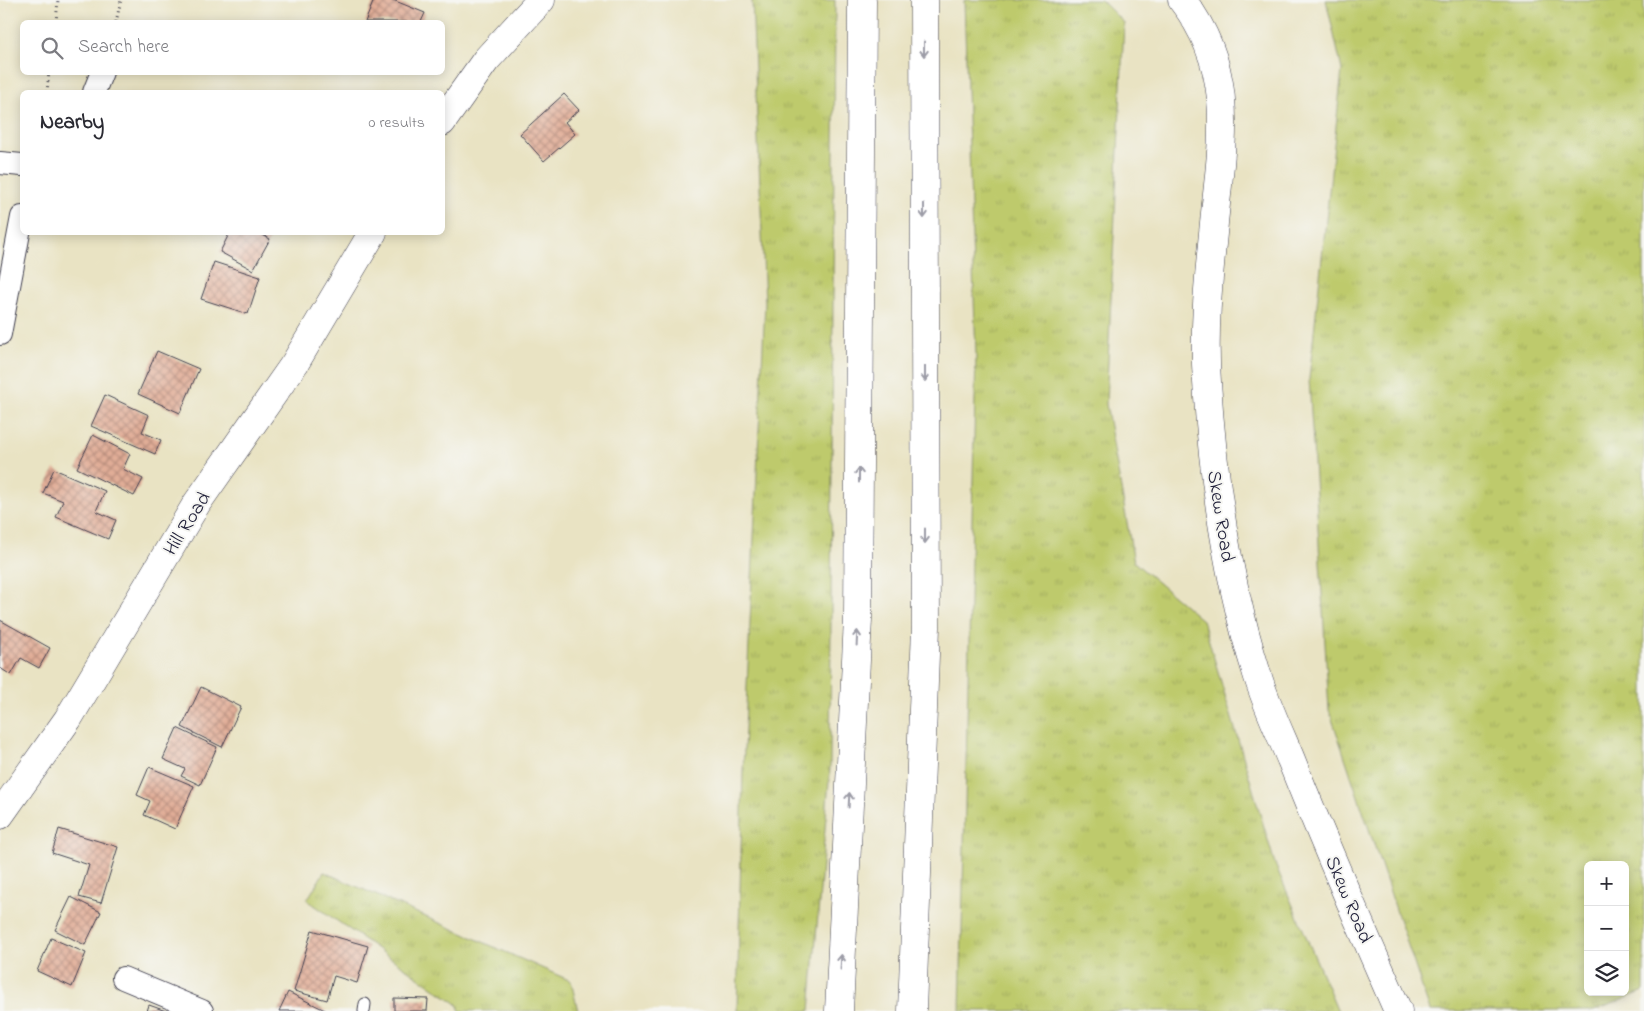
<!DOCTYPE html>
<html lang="en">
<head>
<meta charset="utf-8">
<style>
	:root { --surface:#fff; --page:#f2f2f3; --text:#2b2b33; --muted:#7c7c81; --line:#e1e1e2 }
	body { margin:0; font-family:"Indie Flower",sans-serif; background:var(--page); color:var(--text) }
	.controls { position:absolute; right:15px; bottom:15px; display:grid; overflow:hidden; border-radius:8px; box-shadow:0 2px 12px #0003 }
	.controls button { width:45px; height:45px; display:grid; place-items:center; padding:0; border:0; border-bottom:1px solid var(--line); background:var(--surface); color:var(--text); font:25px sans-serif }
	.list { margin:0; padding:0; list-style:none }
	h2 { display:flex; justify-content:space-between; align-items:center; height:65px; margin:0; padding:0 20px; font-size:21px }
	h2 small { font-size:16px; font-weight:400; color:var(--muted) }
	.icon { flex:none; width:28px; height:28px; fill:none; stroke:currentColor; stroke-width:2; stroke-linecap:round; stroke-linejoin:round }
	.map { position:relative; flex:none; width:1644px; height:1011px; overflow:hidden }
	.search { position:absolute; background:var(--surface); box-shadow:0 2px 12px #0003; left:20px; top:20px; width:425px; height:55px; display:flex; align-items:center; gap:12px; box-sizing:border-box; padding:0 18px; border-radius:8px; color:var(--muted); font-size:19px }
	.panel { position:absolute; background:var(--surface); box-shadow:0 2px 12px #0003; left:20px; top:90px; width:425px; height:145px; border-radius:8px }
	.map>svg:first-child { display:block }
	.grass { fill:url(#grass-tufts); stroke:#707654; fill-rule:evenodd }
	.building { fill:url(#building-cross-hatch) }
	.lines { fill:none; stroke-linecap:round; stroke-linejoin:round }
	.lane-casing { stroke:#403f4f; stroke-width:13 }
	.street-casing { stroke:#403f4f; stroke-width:24 }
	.secondary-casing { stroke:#403f4f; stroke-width:29 }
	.highway-casing { stroke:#403f4f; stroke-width:29 }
	.path { stroke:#403f4f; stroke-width:3; stroke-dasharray:1 4; stroke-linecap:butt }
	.lane { stroke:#fff; stroke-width:11 }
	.street { stroke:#fff; stroke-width:22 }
	.secondary { stroke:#fff; stroke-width:28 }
	.highway { stroke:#fff; stroke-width:28 }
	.oneway { stroke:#9c9ca7 }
	.labels { text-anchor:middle; stroke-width:4; stroke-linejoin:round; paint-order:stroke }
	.street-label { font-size:20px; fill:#22223b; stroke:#f6f6f2 }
</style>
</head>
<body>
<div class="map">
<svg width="1644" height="1011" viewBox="0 0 1644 1011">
	<defs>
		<pattern id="grass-tufts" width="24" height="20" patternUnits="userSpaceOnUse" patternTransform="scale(1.25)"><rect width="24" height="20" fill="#beca6c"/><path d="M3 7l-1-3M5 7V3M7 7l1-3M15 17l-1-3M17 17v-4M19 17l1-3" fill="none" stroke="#a3ad5e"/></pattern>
		<pattern id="building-cross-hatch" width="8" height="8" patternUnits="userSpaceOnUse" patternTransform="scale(1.25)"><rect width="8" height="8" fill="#e1ad97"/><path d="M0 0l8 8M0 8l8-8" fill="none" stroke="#b68c7c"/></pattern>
	</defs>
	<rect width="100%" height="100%" fill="#f6f6f2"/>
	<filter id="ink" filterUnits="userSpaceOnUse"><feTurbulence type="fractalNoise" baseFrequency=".02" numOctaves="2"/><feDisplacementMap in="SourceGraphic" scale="10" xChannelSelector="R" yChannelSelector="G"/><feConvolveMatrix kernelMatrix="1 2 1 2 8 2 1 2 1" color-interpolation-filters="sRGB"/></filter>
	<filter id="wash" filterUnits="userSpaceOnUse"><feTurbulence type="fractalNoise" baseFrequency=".0096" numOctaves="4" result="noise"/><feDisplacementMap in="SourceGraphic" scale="20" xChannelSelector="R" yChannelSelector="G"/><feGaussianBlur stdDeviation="1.12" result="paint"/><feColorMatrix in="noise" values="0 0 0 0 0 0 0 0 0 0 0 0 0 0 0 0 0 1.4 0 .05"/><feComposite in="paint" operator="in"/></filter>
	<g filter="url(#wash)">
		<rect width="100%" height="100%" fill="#e9e3c3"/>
		<g class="grass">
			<polygon points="752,0 835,0 830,768 810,1011 737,1011 743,771 765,303"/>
			<polygon points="964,0 1101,0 1124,23 1106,404 1134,562 1203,621 1275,864 1338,1011 960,1011 976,356"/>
			<path d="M1326,0H1644V991L1594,1011H1430L1329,710L1309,379L1342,70ZM1588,865H1625V992H1588Z"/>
			<polygon points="324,872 571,981 578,1011 460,1011 457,1004 307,900"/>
		</g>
		<g id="blocks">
			<g class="building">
				<polygon points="374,0 393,0 425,13 421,22 365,22"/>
				<polygon points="564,94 579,110 565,122 575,134 544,161 520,134"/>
				<polygon points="230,232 257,232 270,239 253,270 220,252"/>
				<polygon points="214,262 260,277 248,314 201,299"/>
				<polygon points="157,351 199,369 180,413 138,394"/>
				<polygon points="105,395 149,415 142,432 161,440 155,454 91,426"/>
				<polygon points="93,435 130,454 123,469 143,479 134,496 77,468"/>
				<polygon points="54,469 105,491 96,511 116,520 108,539 56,517 63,501 43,493"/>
				<polygon points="0,620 50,648 39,668 21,658 11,675 0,668"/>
				<polygon points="201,687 241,707 222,747 182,727"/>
				<polygon points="177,728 217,747 200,785 181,776 185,769 163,759"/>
				<polygon points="149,767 194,786 175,829 144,815 150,801 137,795"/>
				<polygon points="59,829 118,847 101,903 79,897 89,865 52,853"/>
				<polygon points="71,897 101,912 85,945 55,930"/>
				<polygon points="312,930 368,946 357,983 334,976 327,1000 294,991"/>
				<polygon points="51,938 86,953 72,987 37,971"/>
				<polygon points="288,992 327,1011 279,1011"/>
				<polygon points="394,998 428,999 427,1011 394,1011"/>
				<polygon points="149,1005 166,1011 147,1011"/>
			</g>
		</g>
	</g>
	<g filter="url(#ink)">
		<use href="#blocks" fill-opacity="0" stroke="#403f4f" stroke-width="1"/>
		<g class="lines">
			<defs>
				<polyline id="lane" points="364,1011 365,1004"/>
				<g id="street">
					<polyline points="94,92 102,72"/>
					<polyline points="0,163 22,165"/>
					<polyline points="0,334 22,217"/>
					<polyline points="123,978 202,1011"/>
				</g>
				<g id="secondary">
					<path d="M1182,0C1237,70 1222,142 1214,223C1209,275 1203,330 1207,382C1213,481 1227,579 1257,674C1266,704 1280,733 1292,762C1325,846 1362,929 1398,1011"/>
					<polyline points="442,122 486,60 541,0"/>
					<polyline points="0,815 68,719 197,503 295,363 373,232"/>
				</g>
				<g id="highway">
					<polyline points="839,1011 858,619 862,0"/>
					<polyline points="912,1011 926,627 924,0"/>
				</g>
			</defs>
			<use href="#lane" class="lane-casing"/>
			<use href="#street" class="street-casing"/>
			<use href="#secondary" class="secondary-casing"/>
			<use href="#highway" class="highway-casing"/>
			<g class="path">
				<polyline points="56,22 58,0"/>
				<polyline points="116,22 121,0"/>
				<polyline points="47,92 49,72"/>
			</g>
			<use href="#lane" class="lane"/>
			<use href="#street" class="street"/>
			<use href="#secondary" class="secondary"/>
			<use href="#highway" class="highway"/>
		</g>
		<defs><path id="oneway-shaft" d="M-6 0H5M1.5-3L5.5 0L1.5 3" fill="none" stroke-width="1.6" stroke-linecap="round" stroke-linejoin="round" transform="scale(1.25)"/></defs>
		<g class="oneway">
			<use href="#oneway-shaft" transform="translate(924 49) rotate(90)"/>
			<use href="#oneway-shaft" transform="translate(924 211) rotate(90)"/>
			<use href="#oneway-shaft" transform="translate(925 374) rotate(90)"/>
			<use href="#oneway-shaft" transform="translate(859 475) rotate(-90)"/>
			<use href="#oneway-shaft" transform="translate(925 536) rotate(90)"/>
			<use href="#oneway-shaft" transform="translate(857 638) rotate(-87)"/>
			<use href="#oneway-shaft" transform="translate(849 800) rotate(-87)"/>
			<use href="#oneway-shaft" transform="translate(841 962) rotate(-87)"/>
		</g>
	</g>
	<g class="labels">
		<g class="street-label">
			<text transform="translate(1222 516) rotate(81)" y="7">Skew Road</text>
			<text transform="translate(186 523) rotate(-58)" y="7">Hill Road</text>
			<text transform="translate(1350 899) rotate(67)" y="7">Skew Road</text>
		</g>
	</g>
</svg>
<div class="controls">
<button>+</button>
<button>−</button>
<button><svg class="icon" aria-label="layers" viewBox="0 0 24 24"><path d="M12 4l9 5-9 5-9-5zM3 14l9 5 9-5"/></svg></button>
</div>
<div class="search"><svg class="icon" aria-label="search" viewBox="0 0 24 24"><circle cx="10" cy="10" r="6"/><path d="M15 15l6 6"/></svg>Search here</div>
<section class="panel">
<h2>Nearby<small>0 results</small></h2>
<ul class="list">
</ul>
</section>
</div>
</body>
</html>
